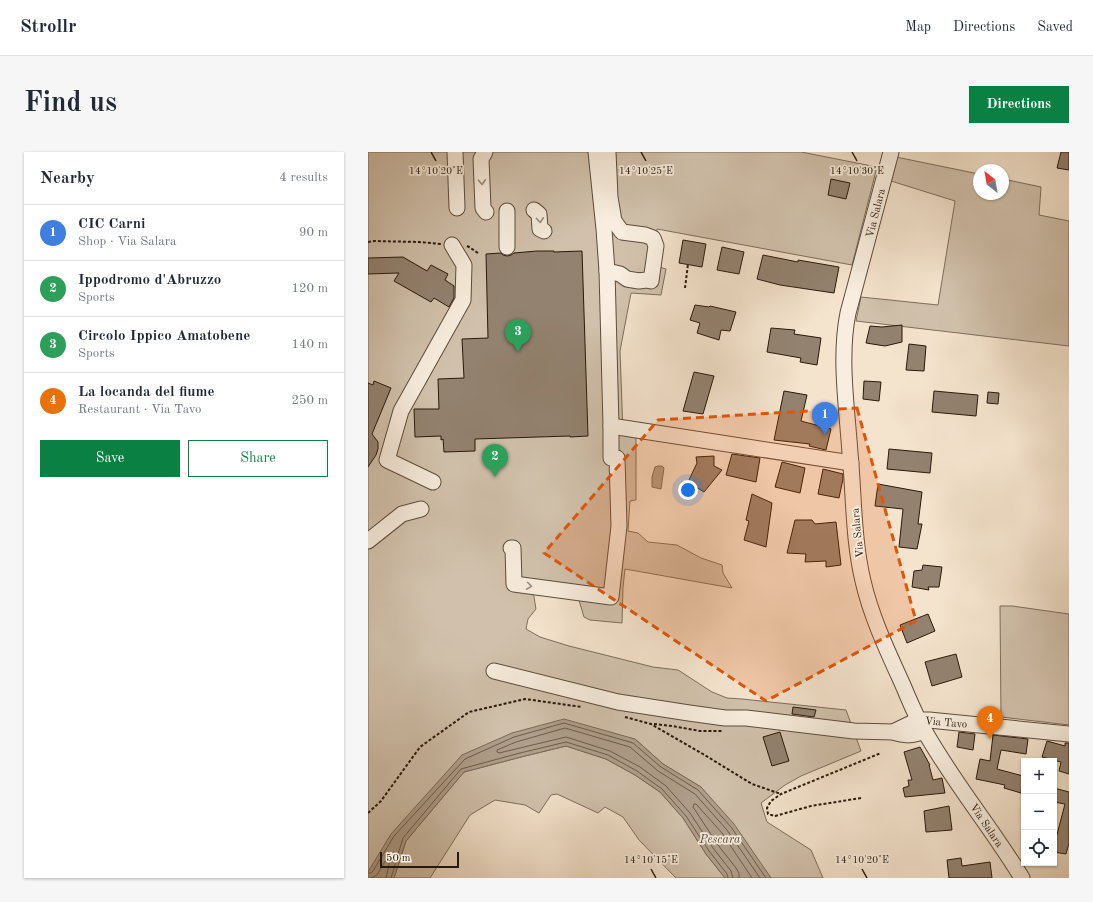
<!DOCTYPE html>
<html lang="en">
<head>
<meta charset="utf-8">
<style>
	:root { --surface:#fff; --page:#f6f6f7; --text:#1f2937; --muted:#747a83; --line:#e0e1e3; --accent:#0b8043 }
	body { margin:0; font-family:"Old Standard TT",serif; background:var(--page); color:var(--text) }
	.controls { position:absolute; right:12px; bottom:12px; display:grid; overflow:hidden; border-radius:0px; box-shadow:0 1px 3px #0004 }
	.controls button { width:36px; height:36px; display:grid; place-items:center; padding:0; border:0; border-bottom:1px solid var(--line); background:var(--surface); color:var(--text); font:20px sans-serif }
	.compass { position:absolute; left:605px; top:12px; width:36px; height:36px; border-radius:50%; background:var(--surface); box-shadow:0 1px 3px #0004; rotate:329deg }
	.scale { position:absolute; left:12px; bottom:10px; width:79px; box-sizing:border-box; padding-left:4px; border:2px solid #29190b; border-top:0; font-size:11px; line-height:14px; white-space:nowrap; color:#29190b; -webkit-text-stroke:3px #f8edde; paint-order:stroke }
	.you { position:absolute; left:320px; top:338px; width:14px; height:14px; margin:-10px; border:3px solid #fff; border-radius:50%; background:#1a73e8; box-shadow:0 0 0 6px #1a73e833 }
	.badge { display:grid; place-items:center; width:26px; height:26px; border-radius:50%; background:var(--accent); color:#fff; font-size:13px; font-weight:700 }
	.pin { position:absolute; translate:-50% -33px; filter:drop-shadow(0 1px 2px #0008) }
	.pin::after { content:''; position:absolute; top:21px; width:14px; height:12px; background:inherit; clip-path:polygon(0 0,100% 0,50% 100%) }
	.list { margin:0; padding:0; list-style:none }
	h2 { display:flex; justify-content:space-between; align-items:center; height:52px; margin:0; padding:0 16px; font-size:17px }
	h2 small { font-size:13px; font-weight:400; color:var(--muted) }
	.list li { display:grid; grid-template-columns:26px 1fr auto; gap:12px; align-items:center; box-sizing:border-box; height:56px; padding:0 16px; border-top:1px solid var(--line) }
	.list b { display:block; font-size:15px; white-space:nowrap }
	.list p { margin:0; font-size:13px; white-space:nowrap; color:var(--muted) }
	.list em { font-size:13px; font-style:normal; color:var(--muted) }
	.actions { display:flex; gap:8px; padding:12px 16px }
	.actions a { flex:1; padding:9px 0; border:1px solid var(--accent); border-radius:0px; text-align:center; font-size:14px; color:var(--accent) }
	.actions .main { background:var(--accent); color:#fff }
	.icon { flex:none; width:22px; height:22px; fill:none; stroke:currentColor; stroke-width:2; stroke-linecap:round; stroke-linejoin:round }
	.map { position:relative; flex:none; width:701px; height:726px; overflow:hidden; border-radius:0px }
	header { display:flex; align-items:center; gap:24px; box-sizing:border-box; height:56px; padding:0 20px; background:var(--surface); border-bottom:1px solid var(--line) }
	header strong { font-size:19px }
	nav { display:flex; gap:22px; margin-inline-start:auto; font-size:14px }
	.intro { display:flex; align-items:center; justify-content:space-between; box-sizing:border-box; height:96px; padding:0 24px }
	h1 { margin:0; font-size:28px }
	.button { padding:10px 18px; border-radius:0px; background:var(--accent); color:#fff; font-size:14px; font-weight:700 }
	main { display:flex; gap:24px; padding:0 24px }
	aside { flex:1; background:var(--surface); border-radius:0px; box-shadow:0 1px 3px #0004 }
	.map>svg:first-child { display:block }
	.green { fill:#d1c1ac; stroke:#7d6d5c }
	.water { fill:#af9e8b; stroke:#796958 }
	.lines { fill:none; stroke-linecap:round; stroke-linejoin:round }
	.shore { stroke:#6c5c4b; stroke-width:1 }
	.building { fill:#938270; stroke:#29190b }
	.minor-casing { stroke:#5c4c3c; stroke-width:17 }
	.path { stroke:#29190b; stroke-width:2; stroke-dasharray:3 2; stroke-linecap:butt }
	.minor { stroke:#f8edde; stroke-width:15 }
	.oneway { stroke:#9b8e7f }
	.marked { fill:#de560c; fill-opacity:0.2; stroke:#de560c; stroke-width:3; stroke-dasharray:8 5; stroke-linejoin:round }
	.ticks { fill:none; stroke:#29190b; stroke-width:1.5 }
	.labels { text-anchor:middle; stroke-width:3.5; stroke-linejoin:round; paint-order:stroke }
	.street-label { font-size:11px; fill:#29190b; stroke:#f8edde }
	.water-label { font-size:12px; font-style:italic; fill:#5f4e3e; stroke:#f8edde }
	.ticks-label { font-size:10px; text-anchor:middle; fill:#29190b; stroke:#f8edde; stroke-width:3.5; stroke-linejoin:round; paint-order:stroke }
</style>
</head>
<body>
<header>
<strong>Strollr</strong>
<nav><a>Map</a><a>Directions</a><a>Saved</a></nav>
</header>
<div class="intro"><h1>Find us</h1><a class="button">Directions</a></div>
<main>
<aside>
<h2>Nearby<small>4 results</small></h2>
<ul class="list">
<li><span class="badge" style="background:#3f7fe0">1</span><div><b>CIC Carni</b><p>Shop · Via Salara</p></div><em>90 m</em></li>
<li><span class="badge" style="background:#2e9e5b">2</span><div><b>Ippodromo d'Abruzzo</b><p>Sports</p></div><em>120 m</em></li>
<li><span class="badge" style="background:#2e9e5b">3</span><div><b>Circolo Ippico Amatobene</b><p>Sports</p></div><em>140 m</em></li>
<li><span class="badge" style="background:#e8710a">4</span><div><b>La locanda del fiume</b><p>Restaurant · Via Tavo</p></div><em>250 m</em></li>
</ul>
<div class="actions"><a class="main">Save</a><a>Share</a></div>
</aside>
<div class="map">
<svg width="701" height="726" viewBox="0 0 701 726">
	<rect width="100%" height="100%" fill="#f4e3cd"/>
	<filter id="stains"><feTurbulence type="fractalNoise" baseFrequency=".005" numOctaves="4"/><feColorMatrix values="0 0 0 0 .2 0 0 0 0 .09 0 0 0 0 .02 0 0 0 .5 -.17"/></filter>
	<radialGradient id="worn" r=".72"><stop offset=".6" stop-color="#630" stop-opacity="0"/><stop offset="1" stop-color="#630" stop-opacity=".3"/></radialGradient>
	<g class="green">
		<polygon points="0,0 433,0 509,15 484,113 289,77 288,94 291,115 298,117 293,143 263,141 252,199 255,281 268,283 268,348 262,349 260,379 270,381 280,390 309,393 333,406 354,413 355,421 364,436 257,417 255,435 254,471 222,468 216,465 210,445 165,439 168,457 160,467 158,477 172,485 201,494 285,515 310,518 344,540 359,546 374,547 478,558 493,599 433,624 417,633 393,651 399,670 443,698 455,726 403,726 333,635 295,612 267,587 94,603 0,720"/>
		<polygon points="528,5 611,22 611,42 635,42 635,27 673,35 671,63 701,69 701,194 488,169 493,145 570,153 587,49 523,29"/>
		<polygon points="632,454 644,454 701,462 701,573 633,565"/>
		<polygon points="198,594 238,607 267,623 292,640 315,666 338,702 357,726 308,726 271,688 255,665 237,655 230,661 189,642 183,643 171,661 157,653 127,648 102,663 62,726 26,726 38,689 96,620 153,605"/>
	</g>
	<g class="water">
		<polygon points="290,314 294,314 296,316 293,337 284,335 284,325 287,315"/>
		<polygon points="196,567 267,587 295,612 333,635 366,672 403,726 357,726 338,702 315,666 292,640 267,623 238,607 198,594 153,605 96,620 38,689 26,726 0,726 0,720 23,682 94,603 144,581"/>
	</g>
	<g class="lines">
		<g class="shore">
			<polyline points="0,721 3,721 5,719 26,684 97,607 146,585 196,571 265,591 293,615 330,638 363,675 398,726"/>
			<polyline points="3,726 9,723 19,706 21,705 22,708 18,726"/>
			<polyline points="23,726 35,686 93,617 152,601 198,590 240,603 269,619 294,637 318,664 341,699 359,722 360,726"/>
			<polyline points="365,726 363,719 345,696 322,661 298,634 272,615 242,599 198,585 131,601 129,600 129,598 148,590 197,576 262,595 290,619 327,642 359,678 392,726"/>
			<polyline points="371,726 371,721 368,716 350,693 325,655 326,652 328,652 354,681 384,726"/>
		</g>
	</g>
	<g class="building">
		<polygon points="693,0 701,0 701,18 689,16"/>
		<polygon points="463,27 482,31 478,47 460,43"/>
		<polygon points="315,88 338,92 334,115 311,111"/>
		<polygon points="354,95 376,100 371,122 349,118"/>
		<polygon points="169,99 186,99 186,100 214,99 220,284 202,285 202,284 107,287 107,299 76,300 75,287 73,288 73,284 47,285 46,257 71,257 70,227 96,226 94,187 120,186 118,102 133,101 135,103 139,104 143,103 146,101"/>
		<polygon points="395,103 430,110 430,108 471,115 466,141 412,133 389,127"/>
		<polygon points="35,105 59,119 63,113 80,122 77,128 86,134 86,146 81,155 66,146 63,150 26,129 31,121 0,122 0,106"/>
		<polygon points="327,153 341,155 342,154 368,160 362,179 353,178 351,188 329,181 332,171 322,168"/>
		<polygon points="534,173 534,190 517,194 498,191 502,174 514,175"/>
		<polygon points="403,176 427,178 426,182 453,186 449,213 432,210 433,206 399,200"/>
		<polygon points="541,192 558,194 556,219 538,218"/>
		<polygon points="326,220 346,224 335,262 315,259"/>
		<polygon points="6,229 23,236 4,282 10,290 10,297 8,303 0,315 0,231 5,233"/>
		<polygon points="496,229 513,230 511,249 495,247"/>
		<polygon points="416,239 439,243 433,269 463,277 458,298 441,294 442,292 406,288"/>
		<polygon points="566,239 610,243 608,264 564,260"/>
		<polygon points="620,240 631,241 630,252 619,251"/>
		<polygon points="521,297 564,301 562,321 519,317"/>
		<polygon points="364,302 392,306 388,330 358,323"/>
		<polygon points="346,304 346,314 354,318 336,340 320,330 329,311 328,305"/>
		<polygon points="414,310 437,316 432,341 407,335"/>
		<polygon points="455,317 475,322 475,327 471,346 450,342"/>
		<polygon points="510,332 554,340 550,372 554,372 549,397 531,395 535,357 507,354"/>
		<polygon points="384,342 404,351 398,395 376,388 381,369 378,368"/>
		<polygon points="427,368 444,368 447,372 468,370 473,413 458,415 458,409 437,410 438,402 419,401"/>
		<polygon points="555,413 574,415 571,435 560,435 561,438 544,435 546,419 554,418"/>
		<polygon points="560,462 567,479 539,491 532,473"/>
		<polygon points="588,502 594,525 564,534 557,510"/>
		<polygon points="425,555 448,558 446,565 424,562"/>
		<polygon points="412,580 421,609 404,614 395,585"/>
		<polygon points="591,580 607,582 605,598 589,595"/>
		<polygon points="625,583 660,587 658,602 633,598 629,617 655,624 653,641 636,636 637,633 608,627 612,607 622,609"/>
		<polygon points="679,589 697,594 697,591 701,591 701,622 691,619 693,610 674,605"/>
		<polygon points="552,595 562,613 561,613 565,628 574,626 577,641 537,645 535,636 541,634 540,628 544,628 536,600"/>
		<polygon points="686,636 701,640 701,691 698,702 686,700 686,694 697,652 686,650"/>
		<polygon points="581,654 584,678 558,680 556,659"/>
		<polygon points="593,706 594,714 622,710 624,726 581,726 579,708"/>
	</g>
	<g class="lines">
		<defs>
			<g id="minor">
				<polyline points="87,0 89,56"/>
				<polyline points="117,0 113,7 115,56 118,60"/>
				<path d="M523,0L480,161C471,205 479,256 482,301C486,343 485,387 495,429C503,464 519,498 534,531C541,547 547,563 556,578C585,630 623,675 654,726"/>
				<polyline points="166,58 171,62 172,77 176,79"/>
				<polyline points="139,59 139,95"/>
				<polyline points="239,119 252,122 259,127 271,129 278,128 283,129 288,94 285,86 277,83 254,80 246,69 242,45 240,0"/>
				<polyline points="243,274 483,311"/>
				<polyline points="65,330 19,308 33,259 95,148 96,113 84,93"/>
				<polyline points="0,389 34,362 53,357"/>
				<polyline points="143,396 145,396 146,432 243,445 251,374 249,306 243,306 243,274 239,119 236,77 228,0"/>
				<polyline points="126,519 250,550 321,561 357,566 378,566 486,579 525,580"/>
				<path d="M556,579C545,584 537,584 525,580L550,568H561L701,582"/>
			</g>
		</defs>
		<use href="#minor" class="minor-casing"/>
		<g class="path">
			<polyline points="0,90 6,89 51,90 73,92"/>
			<polyline points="99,94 101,95 110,101"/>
			<polyline points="317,136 320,112"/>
			<polyline points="257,565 283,572 335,602 384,632 413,642"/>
			<polyline points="286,572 304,574 332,579 355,579"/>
			<polyline points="493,646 443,654 407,664 400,662 399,656 403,649 413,642 513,601"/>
			<polyline points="0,661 13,649 52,595 101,560 157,547 214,555"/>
		</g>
		<use href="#minor" class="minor"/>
	</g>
	<defs><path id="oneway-chevron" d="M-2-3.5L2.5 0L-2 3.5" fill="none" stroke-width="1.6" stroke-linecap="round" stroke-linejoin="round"/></defs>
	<g class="oneway">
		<use href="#oneway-chevron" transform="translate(114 30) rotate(87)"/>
		<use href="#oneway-chevron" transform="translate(172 68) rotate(86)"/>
		<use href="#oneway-chevron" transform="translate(161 434) rotate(8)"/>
	</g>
	<path class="marked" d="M489,256L548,469L398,549L176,401L290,268Z"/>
	<path class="ticks" d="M63,0L68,9M273,0L278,9M484,0L489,9M283,717L288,726M494,717L499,726"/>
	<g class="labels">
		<g class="street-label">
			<text transform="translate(507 61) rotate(-76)" y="4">Via Salara</text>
			<text transform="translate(489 381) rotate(-96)" y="4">Via Salara</text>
			<text transform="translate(578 570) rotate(5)" y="4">Via Tavo</text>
			<text transform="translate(619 673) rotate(56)" y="4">Via Salara</text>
		</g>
		<g class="water-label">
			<text x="352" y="691">Pescara</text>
		</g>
	</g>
	<g class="ticks-label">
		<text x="68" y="22">14°10'20"E</text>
		<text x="278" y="22">14°10'25"E</text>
		<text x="489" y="22">14°10'30"E</text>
		<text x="283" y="711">14°10'15"E</text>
		<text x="494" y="711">14°10'20"E</text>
	</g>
	<rect width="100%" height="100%" filter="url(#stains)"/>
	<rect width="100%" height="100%" fill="url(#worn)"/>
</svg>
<div class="controls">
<button>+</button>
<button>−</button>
<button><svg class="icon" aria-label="locate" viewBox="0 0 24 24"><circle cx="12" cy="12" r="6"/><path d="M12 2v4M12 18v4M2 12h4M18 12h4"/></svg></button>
</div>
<svg class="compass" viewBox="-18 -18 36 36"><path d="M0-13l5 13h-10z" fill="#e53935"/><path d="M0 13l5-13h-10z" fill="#747a83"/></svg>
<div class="scale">50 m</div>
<div class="you"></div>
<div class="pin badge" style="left:457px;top:283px;background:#3f7fe0">1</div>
<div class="pin badge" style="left:127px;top:325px;background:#2e9e5b">2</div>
<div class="pin badge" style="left:150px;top:200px;background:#2e9e5b">3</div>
<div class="pin badge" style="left:622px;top:587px;background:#e8710a">4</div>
</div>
</main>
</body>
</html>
